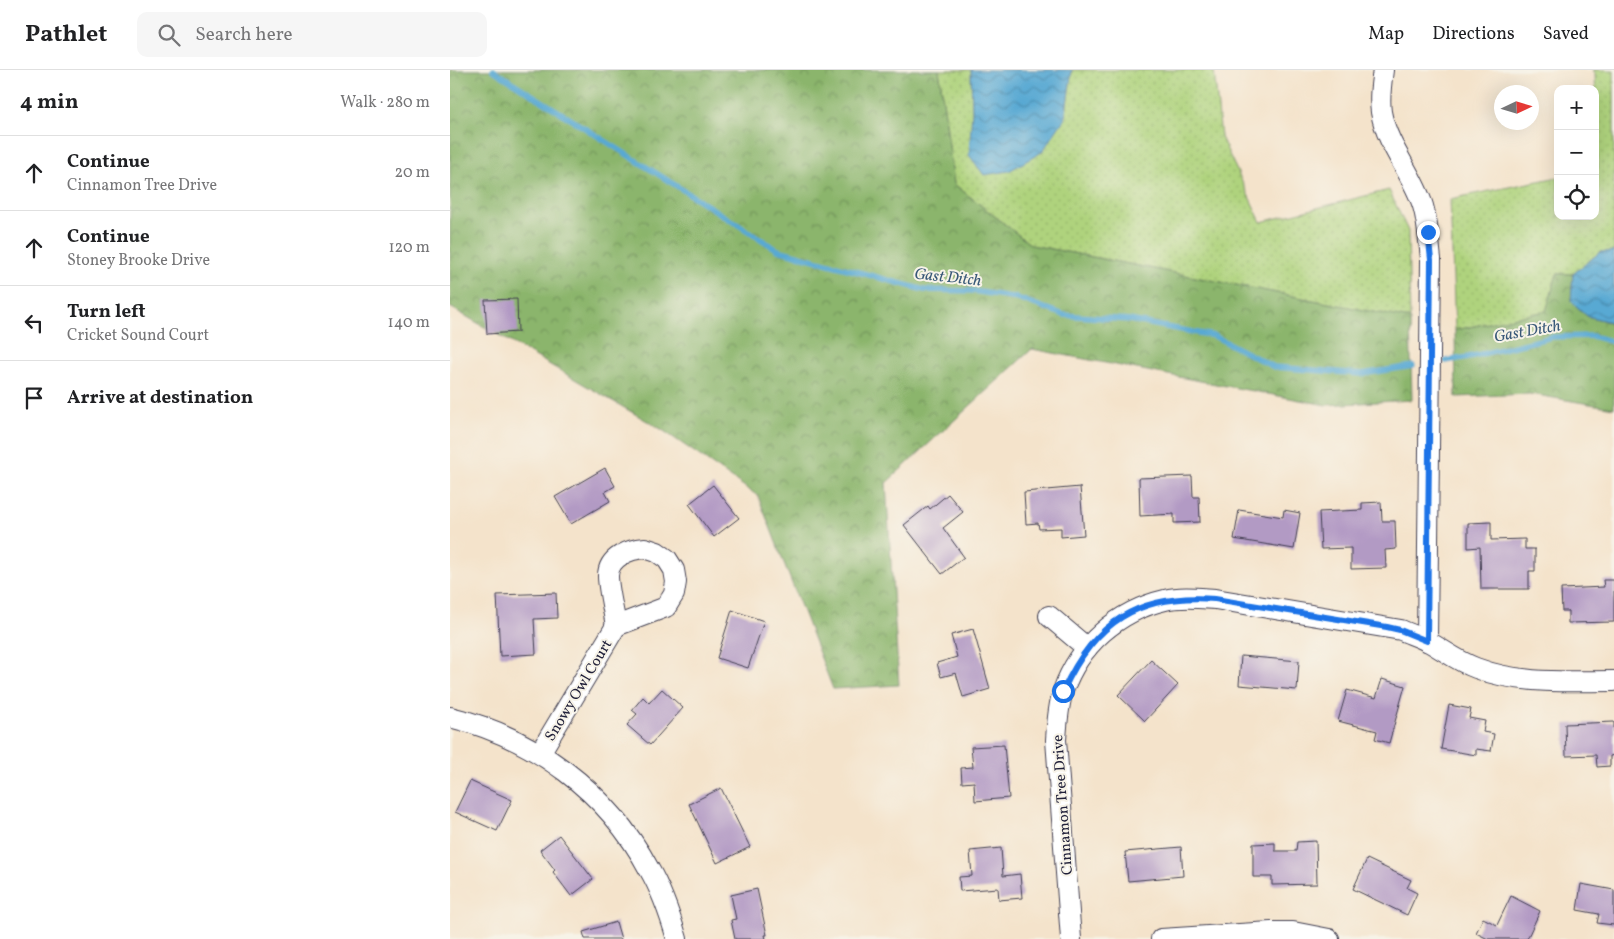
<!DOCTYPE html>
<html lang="en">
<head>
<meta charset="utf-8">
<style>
	:root { --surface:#fff; --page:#f6f6f6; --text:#202124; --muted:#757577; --line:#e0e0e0 }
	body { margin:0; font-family:Vollkorn,serif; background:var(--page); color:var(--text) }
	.controls { position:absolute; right:15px; top:15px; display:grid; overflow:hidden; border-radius:10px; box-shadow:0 5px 20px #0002 }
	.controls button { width:45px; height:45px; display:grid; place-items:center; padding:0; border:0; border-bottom:1px solid var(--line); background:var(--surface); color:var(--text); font:25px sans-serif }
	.compass { position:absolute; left:1044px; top:15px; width:45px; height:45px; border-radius:50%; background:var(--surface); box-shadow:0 5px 20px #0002; rotate:86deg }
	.stop { position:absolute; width:15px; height:15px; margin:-11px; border:4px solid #1a73e8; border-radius:50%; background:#fff }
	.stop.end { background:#1a73e8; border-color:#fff; box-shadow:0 1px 5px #0008 }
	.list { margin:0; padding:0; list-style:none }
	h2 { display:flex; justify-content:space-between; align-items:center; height:65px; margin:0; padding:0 20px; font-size:21px }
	h2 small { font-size:16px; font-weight:400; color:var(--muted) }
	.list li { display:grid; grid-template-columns:32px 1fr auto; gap:15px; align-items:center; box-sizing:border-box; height:75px; padding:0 20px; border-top:1px solid var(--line) }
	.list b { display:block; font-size:19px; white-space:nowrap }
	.list p { margin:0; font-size:16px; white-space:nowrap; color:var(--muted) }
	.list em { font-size:16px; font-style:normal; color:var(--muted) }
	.icon { flex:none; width:28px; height:28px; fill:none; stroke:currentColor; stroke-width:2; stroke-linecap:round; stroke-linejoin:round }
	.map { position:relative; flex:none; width:1164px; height:869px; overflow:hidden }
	header { display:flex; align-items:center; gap:30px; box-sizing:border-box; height:70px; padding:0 25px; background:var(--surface); border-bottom:1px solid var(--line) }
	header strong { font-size:24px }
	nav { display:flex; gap:28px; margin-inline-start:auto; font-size:18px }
	.search { width:350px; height:45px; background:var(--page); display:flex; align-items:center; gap:12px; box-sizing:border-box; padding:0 18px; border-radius:10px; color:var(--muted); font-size:19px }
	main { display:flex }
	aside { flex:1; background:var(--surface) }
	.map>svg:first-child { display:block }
	.grass { fill:url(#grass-dots); stroke:#687a5c }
	.forest { fill:url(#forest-crowns); stroke:#566c54 }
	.water { fill:url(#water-waves); stroke:#3d6687 }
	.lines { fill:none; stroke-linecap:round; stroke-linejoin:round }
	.stream { stroke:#58a9d3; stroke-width:5.5 }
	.building { fill:#b29ac4 }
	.minor-casing { stroke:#423f51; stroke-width:22 }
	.minor { stroke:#fff; stroke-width:20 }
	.route { stroke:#1a73e8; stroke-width:6 }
	.labels { text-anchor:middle; stroke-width:4; stroke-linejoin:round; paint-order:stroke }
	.street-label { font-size:15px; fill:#22223b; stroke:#f7f3e8 }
	.water-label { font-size:16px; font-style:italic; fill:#385878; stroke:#f7f3e8 }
</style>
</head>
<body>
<header>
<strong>Pathlet</strong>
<div class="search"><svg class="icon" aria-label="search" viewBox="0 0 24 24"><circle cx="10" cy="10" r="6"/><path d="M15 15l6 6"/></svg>Search here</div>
<nav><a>Map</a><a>Directions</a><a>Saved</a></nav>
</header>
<main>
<aside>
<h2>4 min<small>Walk · 280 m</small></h2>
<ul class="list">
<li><svg class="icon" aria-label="ahead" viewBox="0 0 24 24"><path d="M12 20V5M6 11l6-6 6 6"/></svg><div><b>Continue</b><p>Cinnamon Tree Drive</p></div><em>20 m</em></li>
<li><svg class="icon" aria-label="ahead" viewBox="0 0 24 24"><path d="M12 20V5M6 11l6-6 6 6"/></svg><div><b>Continue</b><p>Stoney Brooke Drive</p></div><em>120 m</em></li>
<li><svg class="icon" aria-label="left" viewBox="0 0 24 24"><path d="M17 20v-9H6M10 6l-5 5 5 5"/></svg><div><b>Turn left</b><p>Cricket Sound Court</p></div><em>140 m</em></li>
<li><svg class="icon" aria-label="arrive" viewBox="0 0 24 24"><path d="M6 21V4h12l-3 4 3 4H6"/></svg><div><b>Arrive at destination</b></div></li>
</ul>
</aside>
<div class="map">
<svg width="1164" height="869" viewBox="0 0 1164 869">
	<defs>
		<pattern id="grass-dots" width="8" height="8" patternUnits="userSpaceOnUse" patternTransform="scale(1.25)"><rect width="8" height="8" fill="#afd37d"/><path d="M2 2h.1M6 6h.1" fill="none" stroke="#96b56d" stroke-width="1.8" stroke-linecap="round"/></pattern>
		<pattern id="forest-crowns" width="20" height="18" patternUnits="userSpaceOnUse" patternTransform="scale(1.25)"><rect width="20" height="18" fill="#8bb56c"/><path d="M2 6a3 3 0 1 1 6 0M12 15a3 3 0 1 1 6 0" fill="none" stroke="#71935a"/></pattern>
		<pattern id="water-waves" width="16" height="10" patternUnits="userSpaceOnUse" patternTransform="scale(1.25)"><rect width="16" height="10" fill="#58a9d3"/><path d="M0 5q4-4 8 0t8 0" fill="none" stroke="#4889ac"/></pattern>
	</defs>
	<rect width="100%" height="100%" fill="#f7f3e8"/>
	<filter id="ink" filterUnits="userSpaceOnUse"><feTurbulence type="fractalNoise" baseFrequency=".02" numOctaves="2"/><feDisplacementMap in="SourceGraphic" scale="10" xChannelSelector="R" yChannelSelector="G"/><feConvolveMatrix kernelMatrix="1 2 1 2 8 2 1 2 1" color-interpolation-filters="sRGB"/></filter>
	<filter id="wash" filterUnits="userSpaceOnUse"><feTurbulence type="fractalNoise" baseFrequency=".0096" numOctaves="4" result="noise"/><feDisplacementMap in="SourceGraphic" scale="20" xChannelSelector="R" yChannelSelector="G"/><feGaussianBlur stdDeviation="1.12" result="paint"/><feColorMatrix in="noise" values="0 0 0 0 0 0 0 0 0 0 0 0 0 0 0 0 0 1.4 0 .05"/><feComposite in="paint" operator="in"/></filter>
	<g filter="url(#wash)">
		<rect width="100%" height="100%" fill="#f4e3cb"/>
		<g class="grass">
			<polygon points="489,0 521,0 522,41 615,48 622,0 764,0 771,67 811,152 939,120 958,161 960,249 581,175 504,114"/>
			<polygon points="1143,0 1164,0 1164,181 1150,182 1123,204 1107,204 1097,241 1005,260 1000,129 1108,107 1108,146 1145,146 1145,99 1148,98 1145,3"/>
		</g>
		<g class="forest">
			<polygon points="0,0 489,0 504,114 581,175 960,249 962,330 876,335 582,279 436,413 449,615 383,619 308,426 211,359 0,237"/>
			<polygon points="1107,204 1123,204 1121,231 1137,246 1164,253 1164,338 1080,324 1006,327 1005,260 1096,241"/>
		</g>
		<g class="water">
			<polygon points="521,0 622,0 615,48 592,82 559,101 534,105 519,85 522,41"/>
			<polygon points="1164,181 1164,253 1137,246 1121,231 1123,204 1150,182"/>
		</g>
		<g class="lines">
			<g class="stream">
				<polyline points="43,0 328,180 474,220 523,221 567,228 614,245 679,250 764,266 824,297 912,304 963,296"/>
				<polyline points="996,291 1019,287 1102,267 1142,266 1164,272"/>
			</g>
		</g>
		<g id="blocks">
			<g class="building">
				<polygon points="67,229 68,262 37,264 35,230"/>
				<polygon points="155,398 165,416 155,422 160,431 121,454 105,427"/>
				<polygon points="742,406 743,427 749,427 750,452 724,453 724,444 690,446 689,408"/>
				<polygon points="263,415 289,448 264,467 239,434"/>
				<polygon points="630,417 634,465 611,467 611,458 589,459 588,453 576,454 574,422"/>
				<polygon points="498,424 513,442 493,458 514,487 492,504 454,455 478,436 480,439"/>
				<polygon points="931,432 932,451 945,451 946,479 935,480 936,498 901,499 901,478 871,479 869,442 912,440 912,433"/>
				<polygon points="789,440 833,447 834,440 850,443 844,479 784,469"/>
				<polygon points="1041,452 1041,470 1075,469 1075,479 1085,479 1085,501 1079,501 1079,519 1031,519 1030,477 1018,478 1018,453"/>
				<polygon points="1153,510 1164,510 1164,552 1118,553 1118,541 1112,541 1111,519 1154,517"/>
				<polygon points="106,523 107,548 84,549 86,584 50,586 47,525"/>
				<polygon points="282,540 314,551 298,598 267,588"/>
				<polygon points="523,559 540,619 513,627 506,603 491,607 487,593 507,587 501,565"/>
				<polygon points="791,586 849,591 847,620 789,615"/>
				<polygon points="701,590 728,615 695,651 668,625"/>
				<polygon points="932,609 955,616 939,673 925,669 927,661 888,651 897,620 926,628"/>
				<polygon points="212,619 233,638 200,675 177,655 187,644 182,640 193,627 199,633"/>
				<polygon points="999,635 1021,639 1019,648 1035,651 1033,662 1044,664 1041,681 1026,679 1026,685 991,679"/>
				<polygon points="1164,652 1164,685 1160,686 1160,696 1147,697 1146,685 1116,686 1115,654"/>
				<polygon points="554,675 559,728 525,731 524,712 512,713 511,698 523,697 521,677"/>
				<polygon points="20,711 62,730 47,761 5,742"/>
				<polygon points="271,718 300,777 267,793 239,734"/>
				<polygon points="109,765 143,809 121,826 103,802 105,800 90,780"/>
				<polygon points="866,771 867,814 822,815 822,807 803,807 803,774 825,773 825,781 846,781 847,772"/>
				<polygon points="731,777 733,806 678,811 675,782"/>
				<polygon points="551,778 553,806 570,804 572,828 549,830 548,818 510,821 509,807 522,806 520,781"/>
				<polygon points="917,789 961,810 957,818 967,823 957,845 903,819"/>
				<polygon points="1131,814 1164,820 1164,855 1147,853 1149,844 1127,840"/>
				<polygon points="307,819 317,865 315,865 316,869 285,869 281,850 286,849 281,825"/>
				<polygon points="1061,826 1090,841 1077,869 1038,869 1026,863 1033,848 1047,855"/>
				<polygon points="166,852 171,869 135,869 133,862"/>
			</g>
		</g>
	</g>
	<g filter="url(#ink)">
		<use href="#blocks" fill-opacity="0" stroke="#423f51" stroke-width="1"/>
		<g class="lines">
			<defs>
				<g id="minor">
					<path d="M933,0C931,14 929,28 931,42C937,76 963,104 973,136C978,153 979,172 981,189L977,571"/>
					<path d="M195,478L207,482L217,489L224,500L226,512L224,524L216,537L166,556C164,542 158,519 158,506C158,487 180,479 195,478Z"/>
					<polyline points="599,546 637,578"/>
					<path d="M0,647C84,667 158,722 199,799C212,821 220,845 227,869"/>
					<polyline points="90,683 166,556"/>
					<path d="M621,869L606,670C607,654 608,637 613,621C629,575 668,541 715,530C731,526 748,528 765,529L951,560C960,564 970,567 979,572C995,581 1009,592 1026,598C1071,615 1117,611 1164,611"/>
					<polyline points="711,869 821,862 843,862 879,869"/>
				</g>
			</defs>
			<use href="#minor" class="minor-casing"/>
			<use href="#minor" class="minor"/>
		</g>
	</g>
	<g class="lines" filter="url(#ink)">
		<path class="route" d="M613,621C644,552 689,523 765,529L937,557L950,560L977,571L981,190L978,162"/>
	</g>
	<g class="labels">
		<g class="street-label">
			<text transform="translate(128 620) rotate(-59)" y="5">Snowy Owl Court</text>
			<text transform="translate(612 735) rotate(-94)" y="5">Cinnamon Tree Drive</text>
		</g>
		<g class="water-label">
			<text transform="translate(498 206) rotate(6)" y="6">Gast Ditch</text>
			<text transform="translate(1077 260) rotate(-10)" y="6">Gast Ditch</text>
		</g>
	</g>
</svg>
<div class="controls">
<button>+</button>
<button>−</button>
<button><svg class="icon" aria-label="locate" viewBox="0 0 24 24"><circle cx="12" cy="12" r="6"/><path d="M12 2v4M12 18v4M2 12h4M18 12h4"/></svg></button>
</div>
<svg class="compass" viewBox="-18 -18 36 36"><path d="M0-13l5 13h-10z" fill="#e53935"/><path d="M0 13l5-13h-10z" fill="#757577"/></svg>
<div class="stop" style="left:613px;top:621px"></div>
<div class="stop end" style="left:978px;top:162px"></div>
</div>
</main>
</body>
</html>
